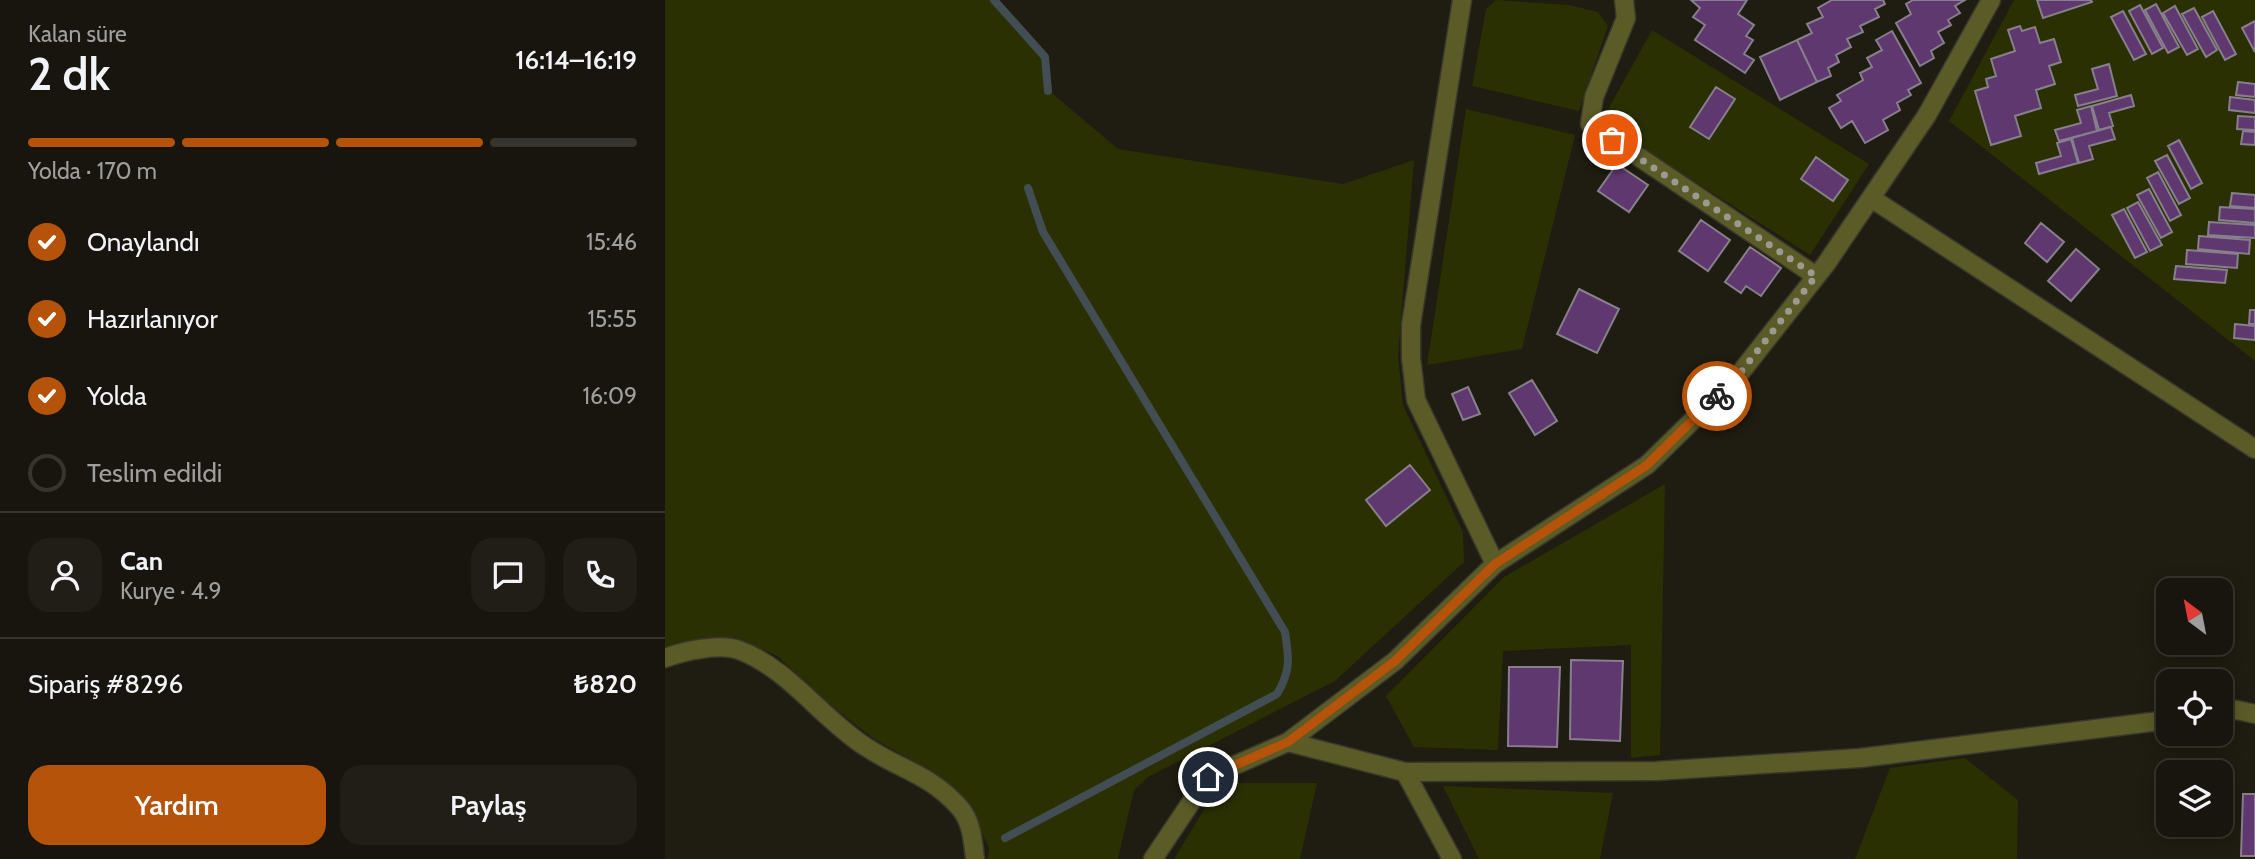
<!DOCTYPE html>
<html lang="tr">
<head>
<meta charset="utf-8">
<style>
  :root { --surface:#17150d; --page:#201e16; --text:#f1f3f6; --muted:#9e9f9d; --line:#36342e; --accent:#b45309 }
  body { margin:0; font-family:Cabin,sans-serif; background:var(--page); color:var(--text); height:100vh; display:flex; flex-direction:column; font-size:26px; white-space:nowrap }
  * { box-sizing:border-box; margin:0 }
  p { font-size:23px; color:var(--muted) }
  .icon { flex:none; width:38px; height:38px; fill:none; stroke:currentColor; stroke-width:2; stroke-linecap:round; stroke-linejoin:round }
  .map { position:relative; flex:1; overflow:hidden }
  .details { display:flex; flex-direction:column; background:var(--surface); width:665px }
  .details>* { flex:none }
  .needle { width:46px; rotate:328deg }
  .tools { position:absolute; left:1491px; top:578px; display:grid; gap:14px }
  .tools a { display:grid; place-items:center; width:77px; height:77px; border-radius:14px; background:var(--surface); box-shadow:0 4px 18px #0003,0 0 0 2px var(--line); font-size:35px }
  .pin { position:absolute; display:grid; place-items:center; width:60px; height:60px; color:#fff; margin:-30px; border:4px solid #fff; border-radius:50%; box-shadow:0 2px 7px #0007 }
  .courier { position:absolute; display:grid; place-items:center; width:70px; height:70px; margin:-35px; border:5px solid #b45309; border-radius:50%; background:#fff; color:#222; box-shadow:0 2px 9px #0007 }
  .head em { font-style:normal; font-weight:600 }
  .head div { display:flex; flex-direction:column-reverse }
  .head { display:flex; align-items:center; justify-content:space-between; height:119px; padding:0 28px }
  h1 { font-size:46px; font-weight:600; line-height:52px }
  .bar { display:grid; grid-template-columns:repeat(4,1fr); gap:10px 7px; align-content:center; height:84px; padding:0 28px }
  .bar i { height:9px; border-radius:5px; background:var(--line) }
  .bar .on { background:var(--accent) }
  .bar p { grid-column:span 4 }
  .line { display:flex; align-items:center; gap:18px; padding:0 28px; border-top:2px solid var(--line) }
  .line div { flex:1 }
  .round { display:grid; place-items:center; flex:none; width:74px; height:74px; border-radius:21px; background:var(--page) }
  ol { padding:0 28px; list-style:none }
  li { display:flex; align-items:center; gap:21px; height:77px }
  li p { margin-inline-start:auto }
  li .icon { padding:7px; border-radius:50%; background:var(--accent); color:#fff; stroke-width:4 }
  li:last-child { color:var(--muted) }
  li i { width:38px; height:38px; border:4px solid var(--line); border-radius:50% }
  .cta { display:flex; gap:14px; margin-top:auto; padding:14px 28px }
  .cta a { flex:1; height:80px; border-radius:21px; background:var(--accent); color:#fff; font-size:28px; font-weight:600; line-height:80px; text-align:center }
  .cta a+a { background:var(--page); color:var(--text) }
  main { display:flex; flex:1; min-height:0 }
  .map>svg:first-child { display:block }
  .green { fill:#2a3002 }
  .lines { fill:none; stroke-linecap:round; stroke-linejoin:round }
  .stream { stroke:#434e54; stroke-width:8 }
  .building { fill:#5f3870; stroke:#877f8b; stroke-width:2 }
  .minor-casing { stroke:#3a372c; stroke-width:21 }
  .minor { stroke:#5b5b28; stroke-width:18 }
  .done { stroke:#9c9990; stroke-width:7; stroke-dasharray:0 12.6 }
  .route { stroke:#b45309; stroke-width:9 }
</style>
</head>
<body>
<main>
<section class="details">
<div class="head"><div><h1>2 dk</h1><p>Kalan süre</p></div><em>16:14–16:19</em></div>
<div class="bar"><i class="on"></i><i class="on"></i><i class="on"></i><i></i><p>Yolda · 170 m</p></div>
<ol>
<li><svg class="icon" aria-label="check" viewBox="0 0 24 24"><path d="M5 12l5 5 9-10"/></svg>Onaylandı<p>15:46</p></li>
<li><svg class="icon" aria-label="check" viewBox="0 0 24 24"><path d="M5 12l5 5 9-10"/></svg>Hazırlanıyor<p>15:55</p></li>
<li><svg class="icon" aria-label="check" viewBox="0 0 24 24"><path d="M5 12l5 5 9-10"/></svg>Yolda<p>16:09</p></li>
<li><i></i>Teslim edildi</li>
</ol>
<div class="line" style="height:126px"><a class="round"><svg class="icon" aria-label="person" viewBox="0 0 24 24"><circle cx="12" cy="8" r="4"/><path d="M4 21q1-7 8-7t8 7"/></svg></a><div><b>Can</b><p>Kurye · 4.9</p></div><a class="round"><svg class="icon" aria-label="chat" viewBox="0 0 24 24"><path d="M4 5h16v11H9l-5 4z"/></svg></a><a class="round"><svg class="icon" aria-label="phone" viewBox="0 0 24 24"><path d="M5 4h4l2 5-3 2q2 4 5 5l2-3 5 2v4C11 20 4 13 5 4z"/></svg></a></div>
<div class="line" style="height:91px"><div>Sipariş #8296</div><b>₺820</b></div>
<div class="cta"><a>Yardım</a><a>Paylaş</a></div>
</section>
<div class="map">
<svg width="1590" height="859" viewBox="0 0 1590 859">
  <rect width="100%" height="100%" fill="#1f1c11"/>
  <!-- green -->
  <path class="green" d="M 0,0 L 330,0 L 380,56 L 382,89 L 453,149 L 678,184 L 749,160 L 733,356 L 738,405 L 798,532 L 799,562 L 670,681 L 483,777 L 469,790 L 453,859 L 322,859 L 324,848 L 304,805 L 266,771 L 209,739 L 164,704 L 112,656 L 75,639 L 24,641 L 0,650 Z
    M 831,0 L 904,5 L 933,12 L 943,26 L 914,111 L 807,86 L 821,9 Z
    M 1349,0 L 1590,0 L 1590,361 L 1284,121 Z
    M 987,30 L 1204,164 L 1145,255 L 936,122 Z
    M 801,109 L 910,135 L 857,349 L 762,365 Z
    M 1000,484 L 995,755 L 966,758 L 966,645 L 838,651 L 833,750 L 749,747 L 721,696 L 839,577 Z
    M 1300,758 L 1353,800 L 1352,859 L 1190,859 L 1225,768 Z
    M 555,783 L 652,783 L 635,859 L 509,859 Z
    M 778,786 L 948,793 L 935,859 L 814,859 Z"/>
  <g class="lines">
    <!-- stream -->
    <path class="stream" d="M 329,0 L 380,57 L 383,91
      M 340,838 L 612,694 C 626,671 624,658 620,632 L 378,232 L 363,188"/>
  </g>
  <!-- building -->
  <path class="building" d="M 1026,0 L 1082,0 L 1073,14 L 1089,25 L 1081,36 L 1088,40 L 1079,54 L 1089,60 L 1080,73 L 1030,40 L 1040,25 L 1028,17 L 1035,8 Z
    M 1167,0 L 1218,0 L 1220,4 L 1210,9 L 1214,17 L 1195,26 L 1198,32 L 1182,39 L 1186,47 L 1171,55 L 1174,62 L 1163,68 L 1166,76 L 1152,82 L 1132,40 L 1147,33 L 1142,24 L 1158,17 L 1153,8 Z
    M 1248,0 L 1300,0 L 1290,6 L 1295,13 L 1283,20 L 1286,25 L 1273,32 L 1279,43 L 1266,51 L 1269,58 L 1255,66 L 1231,23 L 1246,14 L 1241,4 Z
    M 1372,0 L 1426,0 L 1427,2 L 1378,18 Z
    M 1491,4 L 1514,47 L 1503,53 L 1480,10 Z
    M 1475,5 L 1498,48 L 1487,54 L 1464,11 Z
    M 1510,6 L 1533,49 L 1522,55 L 1498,13 Z
    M 1529,8 L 1552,50 L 1541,57 L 1517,14 Z
    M 1458,11 L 1481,54 L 1469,60 L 1446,17 Z
    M 1548,11 L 1571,54 L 1560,60 L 1537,17 Z
    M 1590,21 L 1590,52 L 1577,28 Z
    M 1355,26 L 1357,31 L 1370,27 L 1375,43 L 1389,39 L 1396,62 L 1384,66 L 1390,84 L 1371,90 L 1376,108 L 1350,116 L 1356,136 L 1326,145 L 1310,91 L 1323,87 L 1321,79 L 1331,76 L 1326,59 L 1350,51 L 1343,30 Z
    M 1227,31 L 1256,83 L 1243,90 L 1246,95 L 1232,103 L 1235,110 L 1218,120 L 1223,130 L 1200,143 L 1187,121 L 1176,128 L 1164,108 L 1176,101 L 1172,95 L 1198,80 L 1195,73 L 1207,67 L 1202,58 L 1217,50 L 1211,40 Z
    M 1132,40 L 1152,82 L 1115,100 L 1095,57 Z
    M 1444,64 L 1452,96 L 1413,106 L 1410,95 L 1433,89 L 1427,69 Z
    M 1573,82 L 1590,84 L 1590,97 L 1571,95 Z
    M 1051,87 L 1070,99 L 1044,139 L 1025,127 Z
    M 1466,95 L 1469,106 L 1444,113 L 1448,126 L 1434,130 L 1427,106 Z
    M 1565,97 L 1590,100 L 1590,113 L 1564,110 Z
    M 1426,106 L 1432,131 L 1394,141 L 1390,130 L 1416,123 L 1412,110 Z
    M 1573,116 L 1590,117 L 1590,130 L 1572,129 Z
    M 1446,127 L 1450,139 L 1424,146 L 1428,159 L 1414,163 L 1407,138 Z
    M 1578,131 L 1590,132 L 1590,145 L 1576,144 Z
    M 1406,139 L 1413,163 L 1374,174 L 1371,163 L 1396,156 L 1392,143 Z
    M 1514,140 L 1537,183 L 1526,189 L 1503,146 Z
    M 1502,155 L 1525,198 L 1514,204 L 1490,161 Z
    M 1151,157 L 1183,180 L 1168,201 L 1136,179 Z
    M 952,164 L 983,185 L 964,212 L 933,191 Z
    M 1493,172 L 1516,215 L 1505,221 L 1482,178 Z
    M 1484,189 L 1507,232 L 1496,238 L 1472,195 Z
    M 1567,193 L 1590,195 L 1590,208 L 1565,206 Z
    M 1473,202 L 1497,245 L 1485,251 L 1462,208 Z
    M 1555,207 L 1590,209 L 1590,223 L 1554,220 Z
    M 1459,209 L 1482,252 L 1470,258 L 1447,215 Z
    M 1036,220 L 1065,240 L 1043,271 L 1014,251 Z
    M 1544,222 L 1590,225 L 1590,238 L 1543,235 Z
    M 1376,223 L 1399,242 L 1382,262 L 1360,243 Z
    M 1534,236 L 1585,240 L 1584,254 L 1533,249 Z
    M 1085,247 L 1116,268 L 1096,296 L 1081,286 L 1076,293 L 1060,282 Z
    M 1411,249 L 1434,269 L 1406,301 L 1383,281 Z
    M 1522,250 L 1573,254 L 1572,268 L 1521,264 Z
    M 1511,266 L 1562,270 L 1560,283 L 1509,279 Z
    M 914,289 L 954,309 L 932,353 L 892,334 Z
    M 1585,310 L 1590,310 L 1590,324 L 1584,324 Z
    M 1570,324 L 1590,326 L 1590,340 L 1569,338 Z
    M 867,380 L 892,421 L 870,435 L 844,393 Z
    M 803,387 L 815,414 L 798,420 L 787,394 Z
    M 745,465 L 765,490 L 721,526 L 701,500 Z
    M 906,660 L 958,661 L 955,741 L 905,739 Z
    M 844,667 L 895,667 L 892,747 L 843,746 Z
    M 1578,794 L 1590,794 L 1590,856 L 1576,856 Z"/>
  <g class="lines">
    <defs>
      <path id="minor" d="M 797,0 L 746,325 L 746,358 L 751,400 L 830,564
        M 959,0 L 961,18 L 929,97 L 925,124 L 1151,276
        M 1206,198 L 1590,449
        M 0,658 C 19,651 54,643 74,650 C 123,668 157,719 201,747 C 236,770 265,774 295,808 C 307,822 308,842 310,859
        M 1556,712 L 1572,710 L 1590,714
        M 623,742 L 740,772 L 991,771 L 1195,758 L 1503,720
        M 740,772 L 787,859
        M 488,859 L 543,777 L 623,742 L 730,661 L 830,564 L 982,465 L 1072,377 L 1161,264 L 1262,115 L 1326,0"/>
    </defs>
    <!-- minor casing -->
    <use href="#minor" class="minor-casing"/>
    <!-- minor -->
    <use href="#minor" class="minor"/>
  </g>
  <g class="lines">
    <!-- done -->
    <path class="done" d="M 947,140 L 1151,276 L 1072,377 L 1052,396"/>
    <!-- route -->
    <path class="route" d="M 543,777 L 623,742 L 730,661 L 830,564 L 982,465 L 1052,396"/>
  </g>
</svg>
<div class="tools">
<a><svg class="needle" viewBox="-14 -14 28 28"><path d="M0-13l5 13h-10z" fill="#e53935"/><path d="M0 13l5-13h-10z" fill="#9e9f9d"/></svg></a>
<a><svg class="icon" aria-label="locate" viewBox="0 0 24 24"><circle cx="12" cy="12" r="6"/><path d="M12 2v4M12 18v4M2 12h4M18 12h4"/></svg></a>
<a><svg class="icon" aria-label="layers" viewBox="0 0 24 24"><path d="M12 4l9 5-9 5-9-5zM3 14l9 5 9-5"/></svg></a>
</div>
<div class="pin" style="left:947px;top:140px;background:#ea580c"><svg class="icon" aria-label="bag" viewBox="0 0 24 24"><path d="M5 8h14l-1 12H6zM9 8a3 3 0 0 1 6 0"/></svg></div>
<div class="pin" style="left:543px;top:777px;background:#1f2937"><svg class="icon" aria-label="home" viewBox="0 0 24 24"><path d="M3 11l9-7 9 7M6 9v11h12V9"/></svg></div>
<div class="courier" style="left:1052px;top:396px"><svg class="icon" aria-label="bike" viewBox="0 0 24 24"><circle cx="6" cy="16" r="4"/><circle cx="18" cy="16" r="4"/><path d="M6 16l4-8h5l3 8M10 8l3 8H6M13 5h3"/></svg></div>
</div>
</main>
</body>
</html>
